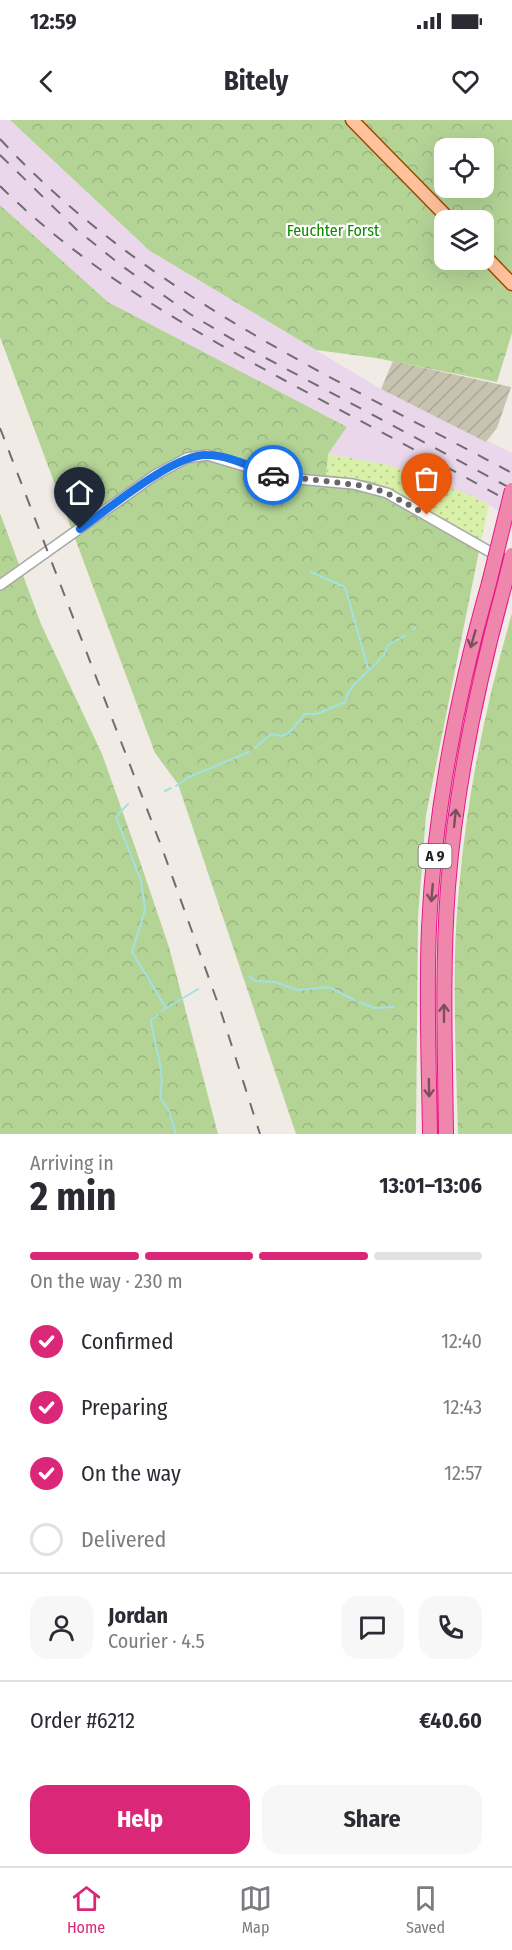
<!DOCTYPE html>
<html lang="en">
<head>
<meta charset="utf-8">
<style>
  :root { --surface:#fff; --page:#f7f7f7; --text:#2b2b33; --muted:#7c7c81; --line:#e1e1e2; --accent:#db2777 }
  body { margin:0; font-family:"Fira Sans Condensed",sans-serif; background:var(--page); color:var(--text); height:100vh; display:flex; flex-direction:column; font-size:22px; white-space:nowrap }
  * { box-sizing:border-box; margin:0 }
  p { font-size:20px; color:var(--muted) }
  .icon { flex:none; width:33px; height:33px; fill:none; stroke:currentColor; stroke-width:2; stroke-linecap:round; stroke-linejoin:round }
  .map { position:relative; height:1014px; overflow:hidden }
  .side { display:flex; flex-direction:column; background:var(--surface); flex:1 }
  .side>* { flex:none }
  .controls { position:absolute; left:434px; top:18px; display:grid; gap:12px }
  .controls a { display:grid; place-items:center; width:60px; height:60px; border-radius:12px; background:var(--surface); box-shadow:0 6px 24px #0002; font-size:30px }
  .pin { position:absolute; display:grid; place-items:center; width:51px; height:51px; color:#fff; margin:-62px -26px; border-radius:50% 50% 50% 0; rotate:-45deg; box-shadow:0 0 6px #0007 }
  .pin .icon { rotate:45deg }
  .courier { position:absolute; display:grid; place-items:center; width:60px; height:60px; margin:-30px; border:4px solid #1a73e8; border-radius:50%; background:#fff; color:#222; box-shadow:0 2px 8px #0007 }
  .overview em { font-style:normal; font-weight:700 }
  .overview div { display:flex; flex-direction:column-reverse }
  .overview { display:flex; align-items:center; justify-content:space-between; height:102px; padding:0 30px }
  h1 { font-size:39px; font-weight:700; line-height:45px }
  .bar { display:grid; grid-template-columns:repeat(4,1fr); gap:9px 6px; align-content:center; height:72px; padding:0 30px }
  .bar i { height:8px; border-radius:4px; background:var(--line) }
  .bar .current { background:var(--accent) }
  .bar p { grid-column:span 4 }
  .line { display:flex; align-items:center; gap:15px; padding:0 30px; border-top:2px solid var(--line) }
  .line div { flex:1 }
  .round { display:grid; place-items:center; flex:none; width:63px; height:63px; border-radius:18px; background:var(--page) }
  ol { padding:0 30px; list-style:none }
  li { display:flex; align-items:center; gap:18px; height:66px }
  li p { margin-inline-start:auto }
  li .icon { padding:6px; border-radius:50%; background:var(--accent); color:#fff; stroke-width:4 }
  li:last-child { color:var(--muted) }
  li i { width:33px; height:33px; border:3px solid var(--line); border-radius:50% }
  .primary-button { display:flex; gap:12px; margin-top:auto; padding:12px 30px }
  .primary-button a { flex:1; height:69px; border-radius:18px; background:var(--accent); color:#fff; font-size:24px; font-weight:700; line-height:69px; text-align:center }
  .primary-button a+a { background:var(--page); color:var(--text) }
  .status { display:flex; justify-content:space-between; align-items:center; height:42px; padding:0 30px; background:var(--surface); direction:ltr }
  .status svg { height:16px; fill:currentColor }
  header { display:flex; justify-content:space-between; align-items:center; height:78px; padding:0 30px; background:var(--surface); font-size:27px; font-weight:700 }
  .menu { display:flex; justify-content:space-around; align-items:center; height:84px; border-top:2px solid var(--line); background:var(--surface); font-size:16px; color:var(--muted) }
  .menu a { display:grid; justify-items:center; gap:3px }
  .menu .current { color:var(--accent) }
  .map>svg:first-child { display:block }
  .industrial { fill:#ebd7eb }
  .construction { fill:url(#construction-furrows) }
  .grass { fill:url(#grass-dots) }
  .forest { fill:url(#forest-crowns); fill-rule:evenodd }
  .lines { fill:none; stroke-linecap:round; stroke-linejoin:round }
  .stream { stroke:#a2e0e3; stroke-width:2 }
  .minor-casing { stroke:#a7a7a7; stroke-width:12 }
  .major-casing { stroke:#9c4b00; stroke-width:15 }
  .highway-casing { stroke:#eb1687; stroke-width:16 }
  .minor { stroke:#fff; stroke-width:9 }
  .major { stroke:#ffc29d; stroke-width:12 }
  .highway { stroke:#ef87ad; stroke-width:14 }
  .rail { stroke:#6e6e6e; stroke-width:2; stroke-dasharray:12 12; stroke-linecap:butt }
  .highway-bridge-casing { stroke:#eb1687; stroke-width:16; stroke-linecap:butt }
  .highway-bridge { stroke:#ef87ad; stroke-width:14 }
  .oneway { stroke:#7d4e5f }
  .done { stroke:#696765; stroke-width:6; stroke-dasharray:0 10.8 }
  .route { stroke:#1a73e8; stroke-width:8 }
  .labels { text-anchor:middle; stroke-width:4.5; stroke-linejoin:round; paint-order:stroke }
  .shield { fill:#fff; stroke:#636363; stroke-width:1.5 }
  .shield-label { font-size:15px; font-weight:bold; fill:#202020 }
  .park-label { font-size:16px; fill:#0f8a01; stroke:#fff }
</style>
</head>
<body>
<div class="status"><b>12:59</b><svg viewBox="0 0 49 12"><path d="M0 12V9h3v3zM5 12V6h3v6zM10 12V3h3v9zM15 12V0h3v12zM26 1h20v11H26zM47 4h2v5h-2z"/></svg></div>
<header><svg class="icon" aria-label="back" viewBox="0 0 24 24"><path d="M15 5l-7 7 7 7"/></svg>Bitely<svg class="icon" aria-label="heart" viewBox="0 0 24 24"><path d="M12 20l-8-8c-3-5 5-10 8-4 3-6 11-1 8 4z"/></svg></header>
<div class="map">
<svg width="512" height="1014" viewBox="0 0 512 1014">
  <defs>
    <pattern id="construction-furrows" width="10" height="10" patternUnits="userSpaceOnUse" patternTransform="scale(1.5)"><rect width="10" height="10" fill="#c7c3b0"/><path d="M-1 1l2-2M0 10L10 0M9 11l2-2" fill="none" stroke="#aba797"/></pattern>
    <pattern id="grass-dots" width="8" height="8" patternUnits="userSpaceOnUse" patternTransform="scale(1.5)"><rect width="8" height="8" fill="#d8f0a7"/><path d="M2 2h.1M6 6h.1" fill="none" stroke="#b9ce8f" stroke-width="1.8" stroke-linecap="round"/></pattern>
    <pattern id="forest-crowns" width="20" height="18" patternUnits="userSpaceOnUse" patternTransform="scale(1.5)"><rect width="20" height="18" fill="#b4d496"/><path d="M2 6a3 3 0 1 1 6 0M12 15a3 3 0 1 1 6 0" fill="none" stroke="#9ab681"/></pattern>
  </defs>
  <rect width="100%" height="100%" fill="#f1ebe5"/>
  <!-- industrial -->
  <path class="industrial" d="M 0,0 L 10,0 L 150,131 L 381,269 L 512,333 L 512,399 L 475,377 L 389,345 L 328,334 L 347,307 L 108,182 L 0,85 Z"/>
  <!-- construction -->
  <path class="construction" d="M 393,241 L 511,267 L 497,308 L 486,322 L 381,269 Z"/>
  <!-- grass -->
  <path class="grass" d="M 328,334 L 389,345 L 475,377 L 489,385 L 481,421 L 389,368 L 326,355 Z"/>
  <!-- forest -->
  <path class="forest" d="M 10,0 L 512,0 L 512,213 L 497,262 L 376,238 L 316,230 L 150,131 ZM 444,28 L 483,28 L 483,68 L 444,68 ZM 444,100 L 483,100 L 483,140 L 444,140 Z
    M 0,85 L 108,182 L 347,307 L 328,334 L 326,355 L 369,361 L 389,368 L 481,421 L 426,695 L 418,797 L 416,1014 L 296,1014 L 178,664 L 155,633 L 0,217 Z
    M 0,393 L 41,504 L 102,634 L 134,724 L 169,827 L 218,1014 L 0,1014 Z
    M 512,493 L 512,1014 L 458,1014 C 456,935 451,847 459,769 C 467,674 486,584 512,493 Z"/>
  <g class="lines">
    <!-- stream -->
    <path class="stream" d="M 311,452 L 345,467 L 368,548
      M 413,509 L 416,507
      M 255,628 L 271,614 L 282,616 L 289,613 L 305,594 L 317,594 L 345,582 C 350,558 385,544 387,526 L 406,515
      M 176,666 L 187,658 L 249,632
      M 165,671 L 171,668
      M 128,684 L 116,697 L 141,761 L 145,790 L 132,832 L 166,888
      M 249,856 L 255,861 L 275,862 L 297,870 L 329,867 L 354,880
      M 360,882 L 374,888 L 394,887
      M 162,891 L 198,869
      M 158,895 L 151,900 C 154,927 166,950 160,977 L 169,991 L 176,1014"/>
    <defs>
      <path id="minor" d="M 0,465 L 155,355 L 187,338 L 207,335 L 285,358 L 353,364 L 387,373 L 499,437"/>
      <path id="major" d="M 352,0 L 450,100
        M 483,134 L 512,164"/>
      <path id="highway" d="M 430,1014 C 429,946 426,877 429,808 C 434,691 457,576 489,463
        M 446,1014 C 445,932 442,849 448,767 C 456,664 477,566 504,467"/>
    </defs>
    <!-- minor casing -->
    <use href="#minor" class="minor-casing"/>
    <!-- major casing -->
    <use href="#major" class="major-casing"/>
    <!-- highway casing -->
    <use href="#highway" class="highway-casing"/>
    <!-- minor -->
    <use href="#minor" class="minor"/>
    <!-- major -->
    <use href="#major" class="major"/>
    <!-- highway -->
    <use href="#highway" class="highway"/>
    <!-- rail -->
    <path class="rail" d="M 0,19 C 141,172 331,256 512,353
      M 0,35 L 77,110 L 122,146 L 190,194 L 247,228 L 512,369
      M 0,66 C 83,148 183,205 284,260 C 360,301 437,341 512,383
      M 0,308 L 162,728 L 221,892 L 260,1014"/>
    <defs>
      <path id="highway-bridge" d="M 489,463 L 512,370
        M 504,467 L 512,435"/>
    </defs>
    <!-- highway-bridge casing -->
    <use href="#highway-bridge" class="highway-bridge-casing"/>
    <!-- highway-bridge -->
    <use href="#highway-bridge" class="highway-bridge"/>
  </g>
  <!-- one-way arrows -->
  <defs><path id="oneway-shaft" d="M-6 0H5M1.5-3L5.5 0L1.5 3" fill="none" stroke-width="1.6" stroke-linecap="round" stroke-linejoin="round" transform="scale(1.5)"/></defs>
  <g class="oneway">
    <use href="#oneway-shaft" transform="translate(473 519) rotate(106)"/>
    <use href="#oneway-shaft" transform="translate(455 698) rotate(-84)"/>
    <use href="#oneway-shaft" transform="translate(432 773) rotate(95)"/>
    <use href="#oneway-shaft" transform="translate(444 893) rotate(-90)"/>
    <use href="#oneway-shaft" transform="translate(429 968) rotate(89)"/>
  </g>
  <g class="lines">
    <!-- done -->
    <path class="done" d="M 273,355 L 366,366 L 387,373 L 427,395"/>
    <!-- route -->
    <path class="route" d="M 80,409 C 109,389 173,334 207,335 C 229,335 253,348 273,355"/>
  </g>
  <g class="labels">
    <!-- shield labels -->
    <rect class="shield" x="418.5" y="724" width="33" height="24" rx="4.5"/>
    <g class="shield-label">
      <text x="435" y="741">A 9</text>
    </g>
    <!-- park labels -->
    <g class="park-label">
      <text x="333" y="116">Feuchter Forst</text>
    </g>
  </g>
</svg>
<div class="controls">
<a><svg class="icon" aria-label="locate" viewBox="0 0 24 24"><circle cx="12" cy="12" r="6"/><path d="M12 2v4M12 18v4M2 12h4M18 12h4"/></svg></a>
<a><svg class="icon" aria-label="layers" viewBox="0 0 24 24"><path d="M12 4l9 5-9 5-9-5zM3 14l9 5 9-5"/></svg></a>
</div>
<div class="pin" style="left:427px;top:395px;background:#ea580c"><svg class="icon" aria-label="bag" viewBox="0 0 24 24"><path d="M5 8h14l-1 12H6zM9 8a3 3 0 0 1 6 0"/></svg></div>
<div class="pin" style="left:80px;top:409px;background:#1f2937"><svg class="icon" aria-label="home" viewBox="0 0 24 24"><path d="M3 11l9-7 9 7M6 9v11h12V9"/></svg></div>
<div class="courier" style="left:273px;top:355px"><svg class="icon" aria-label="car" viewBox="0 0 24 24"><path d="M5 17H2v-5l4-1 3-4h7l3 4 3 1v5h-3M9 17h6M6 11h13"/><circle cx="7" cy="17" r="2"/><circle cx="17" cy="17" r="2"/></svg></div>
</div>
<section class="side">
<div class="overview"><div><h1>2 min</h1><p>Arriving in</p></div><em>13:01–13:06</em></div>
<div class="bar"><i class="current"></i><i class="current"></i><i class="current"></i><i></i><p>On the way · 230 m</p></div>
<ol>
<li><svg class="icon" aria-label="check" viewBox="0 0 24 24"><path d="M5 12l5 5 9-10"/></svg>Confirmed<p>12:40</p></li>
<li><svg class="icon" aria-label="check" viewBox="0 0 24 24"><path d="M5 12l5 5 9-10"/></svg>Preparing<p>12:43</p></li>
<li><svg class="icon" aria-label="check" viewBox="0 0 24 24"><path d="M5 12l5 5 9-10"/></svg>On the way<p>12:57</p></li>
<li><i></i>Delivered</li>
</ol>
<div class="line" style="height:108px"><a class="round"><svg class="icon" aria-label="person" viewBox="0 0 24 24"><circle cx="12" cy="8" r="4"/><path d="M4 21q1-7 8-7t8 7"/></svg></a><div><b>Jordan</b><p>Courier · 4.5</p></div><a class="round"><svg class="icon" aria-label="chat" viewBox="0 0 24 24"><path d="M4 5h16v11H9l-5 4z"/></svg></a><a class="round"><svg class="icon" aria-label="phone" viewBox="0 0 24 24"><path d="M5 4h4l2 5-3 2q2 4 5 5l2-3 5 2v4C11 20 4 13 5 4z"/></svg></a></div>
<div class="line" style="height:78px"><div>Order #6212</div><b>€40.60</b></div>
<div class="primary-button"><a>Help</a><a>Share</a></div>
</section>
<nav class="menu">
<a class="current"><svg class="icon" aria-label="home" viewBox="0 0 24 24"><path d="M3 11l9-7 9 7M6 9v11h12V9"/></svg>Home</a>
<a><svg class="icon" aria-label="map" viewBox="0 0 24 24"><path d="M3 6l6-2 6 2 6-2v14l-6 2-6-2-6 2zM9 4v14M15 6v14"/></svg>Map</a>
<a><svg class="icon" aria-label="saved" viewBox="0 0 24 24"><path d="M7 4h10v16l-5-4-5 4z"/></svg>Saved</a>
</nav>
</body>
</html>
